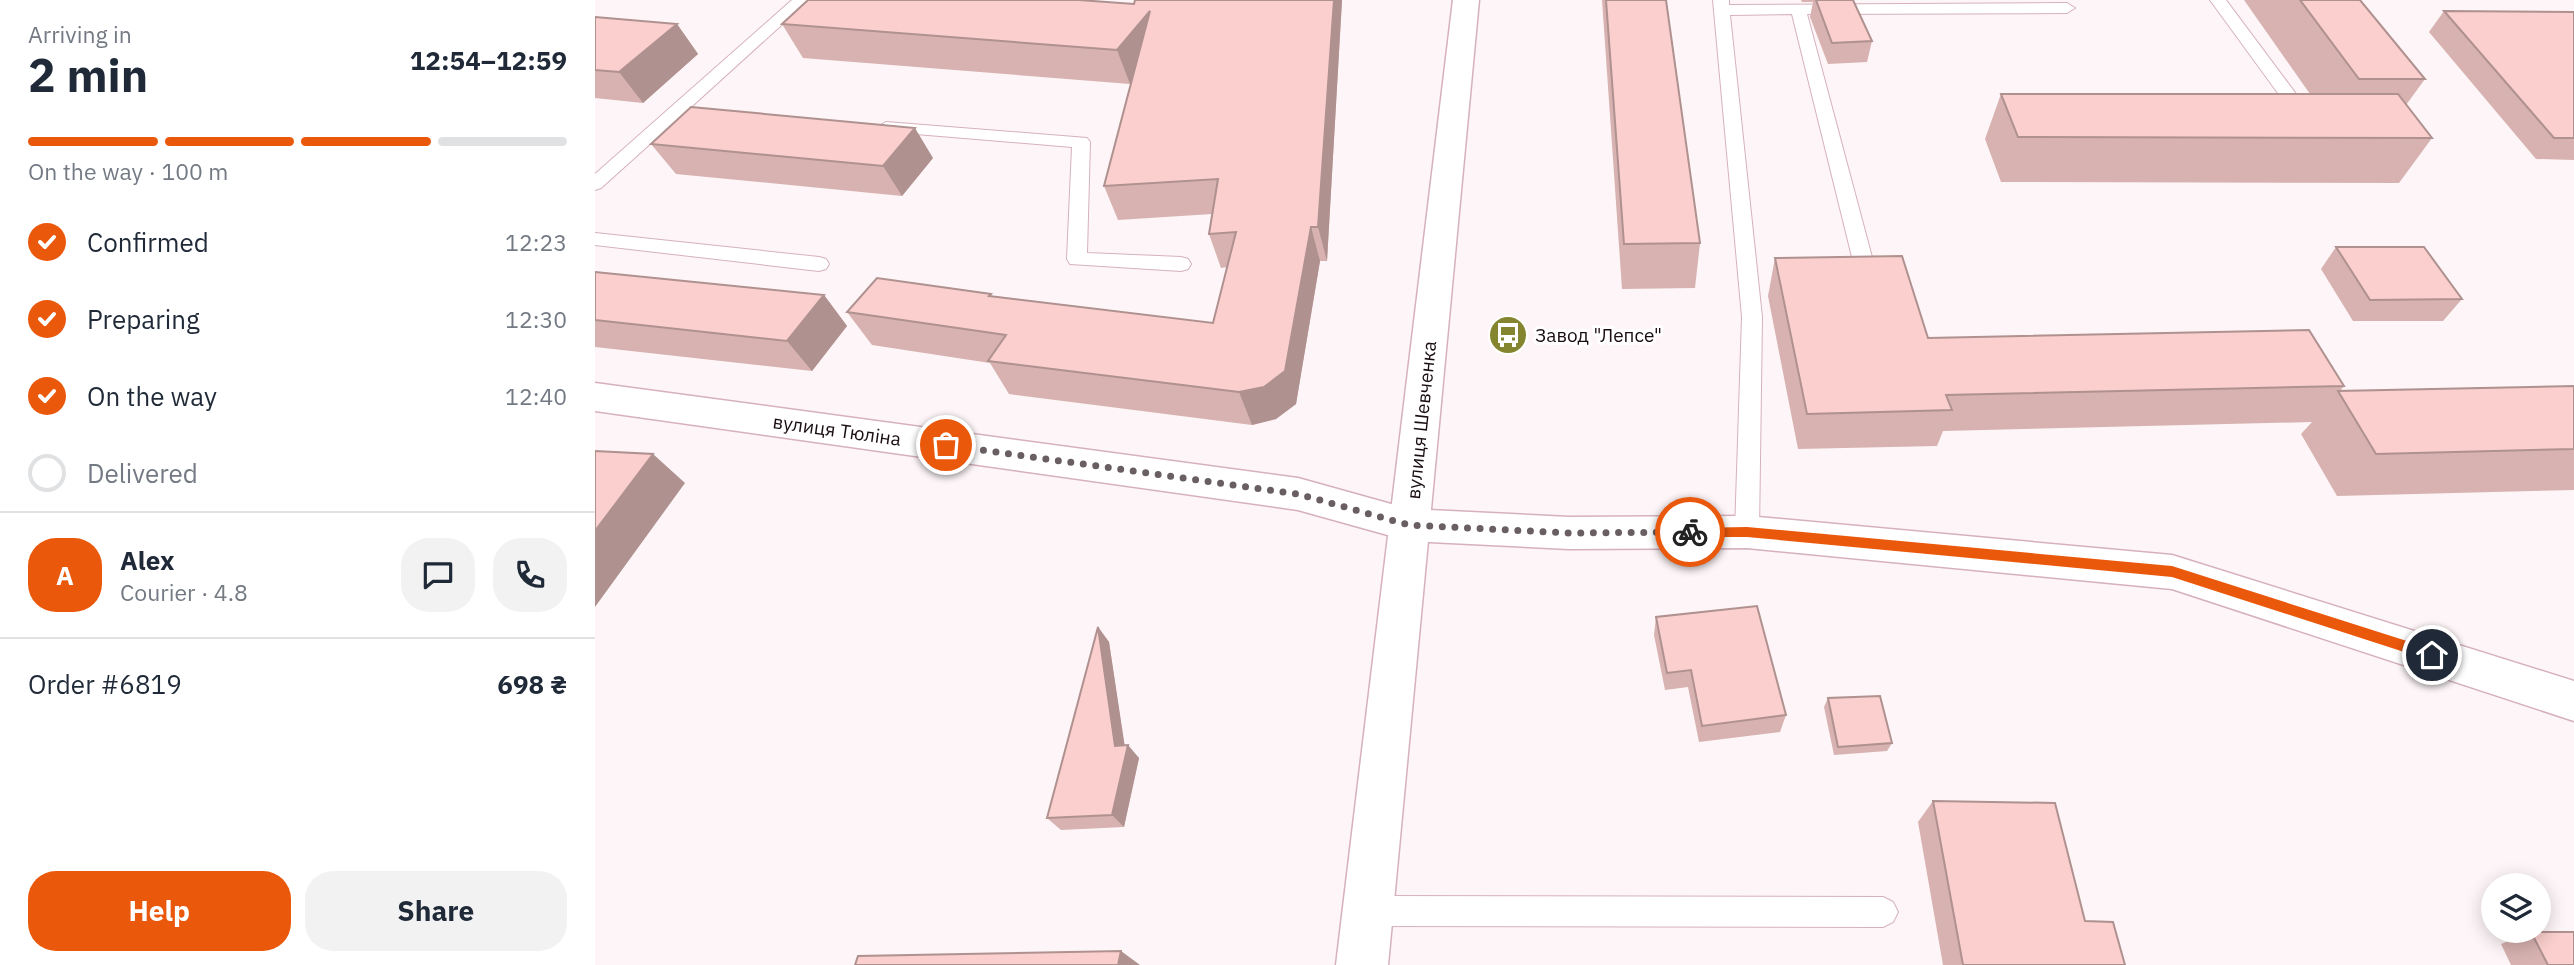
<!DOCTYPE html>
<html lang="en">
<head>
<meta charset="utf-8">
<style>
  :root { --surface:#fff; --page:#f2f2f3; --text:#1f2937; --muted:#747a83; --line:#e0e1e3; --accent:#ea580c }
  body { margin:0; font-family:"IBM Plex Sans",sans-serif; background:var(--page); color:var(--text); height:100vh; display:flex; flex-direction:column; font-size:26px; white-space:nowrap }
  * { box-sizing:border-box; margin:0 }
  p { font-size:23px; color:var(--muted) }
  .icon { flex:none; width:38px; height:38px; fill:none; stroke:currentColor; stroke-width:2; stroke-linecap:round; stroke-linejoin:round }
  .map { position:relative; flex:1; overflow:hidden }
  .drawer { display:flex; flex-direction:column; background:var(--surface); width:595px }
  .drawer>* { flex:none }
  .controls { position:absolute; left:1886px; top:873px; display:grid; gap:14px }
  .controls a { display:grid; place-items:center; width:70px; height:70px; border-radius:50%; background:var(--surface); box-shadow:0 4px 18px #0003; font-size:35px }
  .pin { position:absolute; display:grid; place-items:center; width:60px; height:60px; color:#fff; margin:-30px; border:4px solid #fff; border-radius:50%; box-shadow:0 2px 7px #0007 }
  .courier { position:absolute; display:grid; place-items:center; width:70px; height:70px; margin:-35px; border:5px solid #ea580c; border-radius:50%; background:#fff; color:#222; box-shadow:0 2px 9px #0007 }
  .summary em { font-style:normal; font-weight:800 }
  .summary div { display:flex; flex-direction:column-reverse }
  .summary { display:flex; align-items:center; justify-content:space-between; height:119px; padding:0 28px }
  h1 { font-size:46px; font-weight:800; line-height:52px }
  .bar { display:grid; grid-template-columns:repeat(4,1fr); gap:10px 7px; align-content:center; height:84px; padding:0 28px }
  .bar i { height:9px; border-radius:5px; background:var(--line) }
  .bar .selected { background:var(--accent) }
  .bar p { grid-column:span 4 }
  .line { display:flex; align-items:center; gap:18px; padding:0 28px; border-top:2px solid var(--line) }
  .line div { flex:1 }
  .round { display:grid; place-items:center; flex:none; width:74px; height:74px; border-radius:28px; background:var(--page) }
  ol { padding:0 28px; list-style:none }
  li { display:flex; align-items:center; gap:21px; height:77px }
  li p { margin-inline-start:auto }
  li .icon { padding:7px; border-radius:50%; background:var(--accent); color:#fff; stroke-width:4 }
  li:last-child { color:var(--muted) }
  li i { width:38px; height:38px; border:4px solid var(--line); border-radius:50% }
  .cta { display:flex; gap:14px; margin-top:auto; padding:14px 28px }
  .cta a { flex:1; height:80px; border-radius:28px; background:var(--accent); color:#fff; font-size:28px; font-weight:800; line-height:80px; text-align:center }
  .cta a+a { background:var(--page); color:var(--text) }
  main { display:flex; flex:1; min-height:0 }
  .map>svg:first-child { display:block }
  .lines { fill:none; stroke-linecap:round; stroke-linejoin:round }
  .lane-casing { stroke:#d6b1bb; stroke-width:2 }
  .street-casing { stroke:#d6b1bb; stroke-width:3 }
  .secondary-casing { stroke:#d6b1bb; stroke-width:3 }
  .lane { fill:#fff; fill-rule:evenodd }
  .street { fill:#fff; fill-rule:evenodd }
  .secondary { fill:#fff; fill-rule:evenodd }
  .wall { fill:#d7b2b0 }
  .shaded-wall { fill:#af9190 }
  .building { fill:#facfcd; stroke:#af9190; stroke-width:2 }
  .route { fill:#ea580c }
  .done { stroke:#695f62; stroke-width:7; stroke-dasharray:0 12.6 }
  .labels { text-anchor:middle; stroke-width:6; stroke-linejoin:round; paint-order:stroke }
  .poi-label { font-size:19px; fill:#1a0e11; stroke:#fff; text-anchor:start }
  .street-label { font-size:19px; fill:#1a0e11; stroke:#fff }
</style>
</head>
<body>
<main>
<section class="drawer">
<div class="summary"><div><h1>2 min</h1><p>Arriving in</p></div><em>12:54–12:59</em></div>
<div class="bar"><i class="selected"></i><i class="selected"></i><i class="selected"></i><i></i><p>On the way · 100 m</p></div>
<ol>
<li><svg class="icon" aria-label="check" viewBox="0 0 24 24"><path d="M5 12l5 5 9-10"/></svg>Confirmed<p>12:23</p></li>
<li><svg class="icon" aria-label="check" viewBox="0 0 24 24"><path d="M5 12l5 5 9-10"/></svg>Preparing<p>12:30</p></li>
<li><svg class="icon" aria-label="check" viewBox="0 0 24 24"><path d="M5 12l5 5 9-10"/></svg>On the way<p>12:40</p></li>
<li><i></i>Delivered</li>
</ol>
<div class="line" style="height:126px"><b class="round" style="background:var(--accent);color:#fff">A</b><div><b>Alex</b><p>Courier · 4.8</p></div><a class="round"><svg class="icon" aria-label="chat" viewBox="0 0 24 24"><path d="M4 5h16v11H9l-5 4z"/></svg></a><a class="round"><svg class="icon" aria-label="phone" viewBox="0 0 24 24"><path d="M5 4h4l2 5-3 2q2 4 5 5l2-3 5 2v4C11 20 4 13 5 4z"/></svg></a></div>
<div class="line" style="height:91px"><div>Order #6819</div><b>698 ₴</b></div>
<div class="cta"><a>Help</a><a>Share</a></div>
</section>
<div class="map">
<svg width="1979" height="965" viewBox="0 0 1979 965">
  <rect width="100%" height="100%" fill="#fdf5f7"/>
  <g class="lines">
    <defs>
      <path id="lane" d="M 197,0 L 214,0 L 95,108 L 126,111 L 128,115 L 126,119 L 85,117 L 6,188 L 0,190 L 0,174 Z
        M 1118,0 L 1134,0 L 1134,5 L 1472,3 L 1480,8 L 1472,13 L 1212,14 L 1278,261 L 1275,266 L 1261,266 L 1258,261 L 1197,14 L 1135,15 L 1167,317 L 1164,532 L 1160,539 L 1152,542 L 1144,539 L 1140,532 L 1147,317 Z
        M 1615,0 L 1631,0 L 1716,114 L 1718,118 L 1716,122 L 1704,122 Z
        M 291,122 L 492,138 L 495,142 L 492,253 L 586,257 L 593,259 L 596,264 L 593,269 L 586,271 L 475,264 L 472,259 L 477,147 L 285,131 L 282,127 Z
        M 0,233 L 224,257 L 231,259 L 234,264 L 231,269 L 224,271 L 0,245 Z
        M 773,896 L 1288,897 L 1298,902 L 1303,912 L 1298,922 L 1288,927 L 773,926 L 763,921 L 758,911 L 763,901 Z"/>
      <path id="street" d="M 0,383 L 703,478 L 814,509 L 974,517 L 1152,516 L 1577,555 L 1979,681 L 1979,721 L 1577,589 L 1152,548 L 974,549 L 814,541 L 703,510 L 0,411 Z"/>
      <path id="secondary" d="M 858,0 L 884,0 L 793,965 L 741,965 Z"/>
    </defs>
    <!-- lane casing -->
    <use href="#lane" class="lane-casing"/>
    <!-- street casing -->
    <use href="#street" class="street-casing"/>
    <!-- secondary casing -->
    <use href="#secondary" class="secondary-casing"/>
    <!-- lane -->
    <use href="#lane" class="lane"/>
    <!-- street -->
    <use href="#street" class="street"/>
    <!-- secondary -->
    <use href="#secondary" class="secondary"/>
  </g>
  <!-- wall -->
  <path class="wall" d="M 540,0 L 747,0 L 732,261 L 725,261 L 701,404 L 681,419 L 657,425 L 414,394 L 395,363 L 277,345 L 252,312 L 397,296 L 618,323 L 632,267 L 626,268 L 614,234 L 617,214 L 523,220 L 509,186 L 536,83 L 535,84 L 208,58 L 187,24 L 539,4 Z
    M 1007,0 L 1071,0 L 1105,243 L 1100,288 L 1027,289 Z
    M 1206,0 L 1258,0 L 1277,41 L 1272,62 L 1233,64 L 1215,17 L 1218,2 L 1207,2 Z
    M 1649,0 L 1765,0 L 1830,79 L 1811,105 L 1837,138 L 1804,183 L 1406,182 L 1390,139 L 1406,94 L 1715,94 Z
    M 1849,11 L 1979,12 L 1979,160 L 1941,159 L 1834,32 Z
    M 0,17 L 82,24 L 103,54 L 48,103 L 0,98 Z
    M 56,144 L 338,158 L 307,196 L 81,174 Z
    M 1741,247 L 1867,299 L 1848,321 L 1758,321 L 1726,269 Z
    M 1180,258 L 1333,338 L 1749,386 L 1745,391 L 1979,386 L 1979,490 L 1742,496 L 1706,434 L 1717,422 L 1348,431 L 1342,446 L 1203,449 L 1173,296 Z
    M 0,272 L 229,295 L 252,326 L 217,371 L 0,347 Z
    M 1061,617 L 1191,715 L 1185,732 L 1104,742 L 1093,687 L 1070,690 L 1059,635 Z
    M 503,627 L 514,642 L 529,745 L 544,758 L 529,827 L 466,830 L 452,818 Z
    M 1233,698 L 1297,743 L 1292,751 L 1239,755 L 1229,707 Z
    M 1338,801 L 1490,921 L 1530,965 L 1348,965 L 1323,822 Z
    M 1936,932 L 1979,965 L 1916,965 L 1906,944 Z"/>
  <!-- shaded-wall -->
  <path class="shaded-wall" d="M 739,0 L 747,0 L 732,261 L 723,227 Z
    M 555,11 L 566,44 L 535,84 L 522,50 Z
    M 82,24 L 103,54 L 48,103 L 24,72 Z
    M 320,128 L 338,158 L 307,196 L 288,166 Z
    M 716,227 L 725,261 L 701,404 L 681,419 L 657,425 L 644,392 Z
    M 229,295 L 252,326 L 217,371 L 192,341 Z
    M 58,454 L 90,483 L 0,607 L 0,531 Z
    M 503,627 L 514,642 L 531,754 L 533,745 L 544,758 L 529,827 L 517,815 L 520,746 Z
    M 526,951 L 545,965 L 523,965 Z"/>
  <!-- building -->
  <path class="building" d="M 213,0 L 484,0 L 539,4 L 540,0 L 739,0 L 723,227 L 716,227 L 690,371 L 669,387 L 644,392 L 393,361 L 411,335 L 252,312 L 282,278 L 396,294 L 394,296 L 618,323 L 641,232 L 614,234 L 623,179 L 509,186 L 555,11 L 522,50 L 187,24 Z
    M 1011,0 L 1071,0 L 1105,243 L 1029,244 Z
    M 1221,0 L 1258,0 L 1277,41 L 1237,43 Z
    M 1705,0 L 1765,0 L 1830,79 L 1764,79 Z
    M 1849,11 L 1979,12 L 1979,138 L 1959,138 Z
    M 0,17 L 82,24 L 24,72 L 0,70 Z
    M 1406,94 L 1803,94 L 1837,138 L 1423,137 Z
    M 96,107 L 320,128 L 288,166 L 56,144 Z
    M 1741,247 L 1829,247 L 1867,299 L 1775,300 Z
    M 1307,256 L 1333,338 L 1714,330 L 1749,386 L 1351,395 L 1357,410 L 1212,414 L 1180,258 Z
    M 0,272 L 229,295 L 192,341 L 0,320 Z
    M 1979,386 L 1979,449 L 1781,454 L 1743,391 Z
    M 0,451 L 58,454 L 0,531 Z
    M 1162,606 L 1191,715 L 1107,726 L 1096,670 L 1072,673 L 1061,617 Z
    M 503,627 L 520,746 L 533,745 L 517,815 L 452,818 Z
    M 1285,696 L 1297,743 L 1243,747 L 1233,698 Z
    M 1338,801 L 1460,803 L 1490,921 L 1518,922 L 1530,965 L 1368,965 Z
    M 1936,932 L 1979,932 L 1979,965 L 1953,965 Z
    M 526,951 L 523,965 L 260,965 L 263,956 Z"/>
  <!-- route -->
  <path class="route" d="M 1152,527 L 1577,566 L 1837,649 L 1844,655 L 1837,661 L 1577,577 L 1152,537 L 1095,537 L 1089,532 L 1095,528 Z"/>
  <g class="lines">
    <!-- done -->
    <path class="done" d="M 351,445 L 703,494 L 814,525 L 974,533 L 1095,532"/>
  </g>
  <!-- icons -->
  <defs>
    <symbol id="bus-disc" viewBox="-11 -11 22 22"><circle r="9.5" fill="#84852e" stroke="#fff"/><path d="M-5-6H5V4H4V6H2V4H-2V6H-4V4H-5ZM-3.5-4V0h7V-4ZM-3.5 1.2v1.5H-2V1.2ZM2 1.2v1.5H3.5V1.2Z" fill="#fff"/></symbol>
  </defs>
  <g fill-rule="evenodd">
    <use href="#bus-disc" x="891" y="313" width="44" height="44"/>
  </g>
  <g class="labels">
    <!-- poi labels -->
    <g class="poi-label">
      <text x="940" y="342">Завод "Лепсе"</text>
    </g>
    <!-- street labels -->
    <g class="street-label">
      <text transform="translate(826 420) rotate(-84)" y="7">вулиця Шевченка</text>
      <text transform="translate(242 430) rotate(8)" y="7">вулиця Тюліна</text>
    </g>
  </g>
</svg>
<div class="controls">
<a><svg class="icon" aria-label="layers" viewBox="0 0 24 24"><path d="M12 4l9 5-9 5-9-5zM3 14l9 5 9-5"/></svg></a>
</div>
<div class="pin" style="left:351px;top:445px;background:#ea580c"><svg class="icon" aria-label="bag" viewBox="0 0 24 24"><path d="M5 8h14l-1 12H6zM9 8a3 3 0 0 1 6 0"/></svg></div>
<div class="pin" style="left:1837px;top:655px;background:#1f2937"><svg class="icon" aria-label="home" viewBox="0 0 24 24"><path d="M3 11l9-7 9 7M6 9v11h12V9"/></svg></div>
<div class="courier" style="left:1095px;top:532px"><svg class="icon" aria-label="bike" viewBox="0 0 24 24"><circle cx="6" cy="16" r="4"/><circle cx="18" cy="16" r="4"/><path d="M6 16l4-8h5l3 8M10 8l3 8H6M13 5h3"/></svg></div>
</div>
</main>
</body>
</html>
